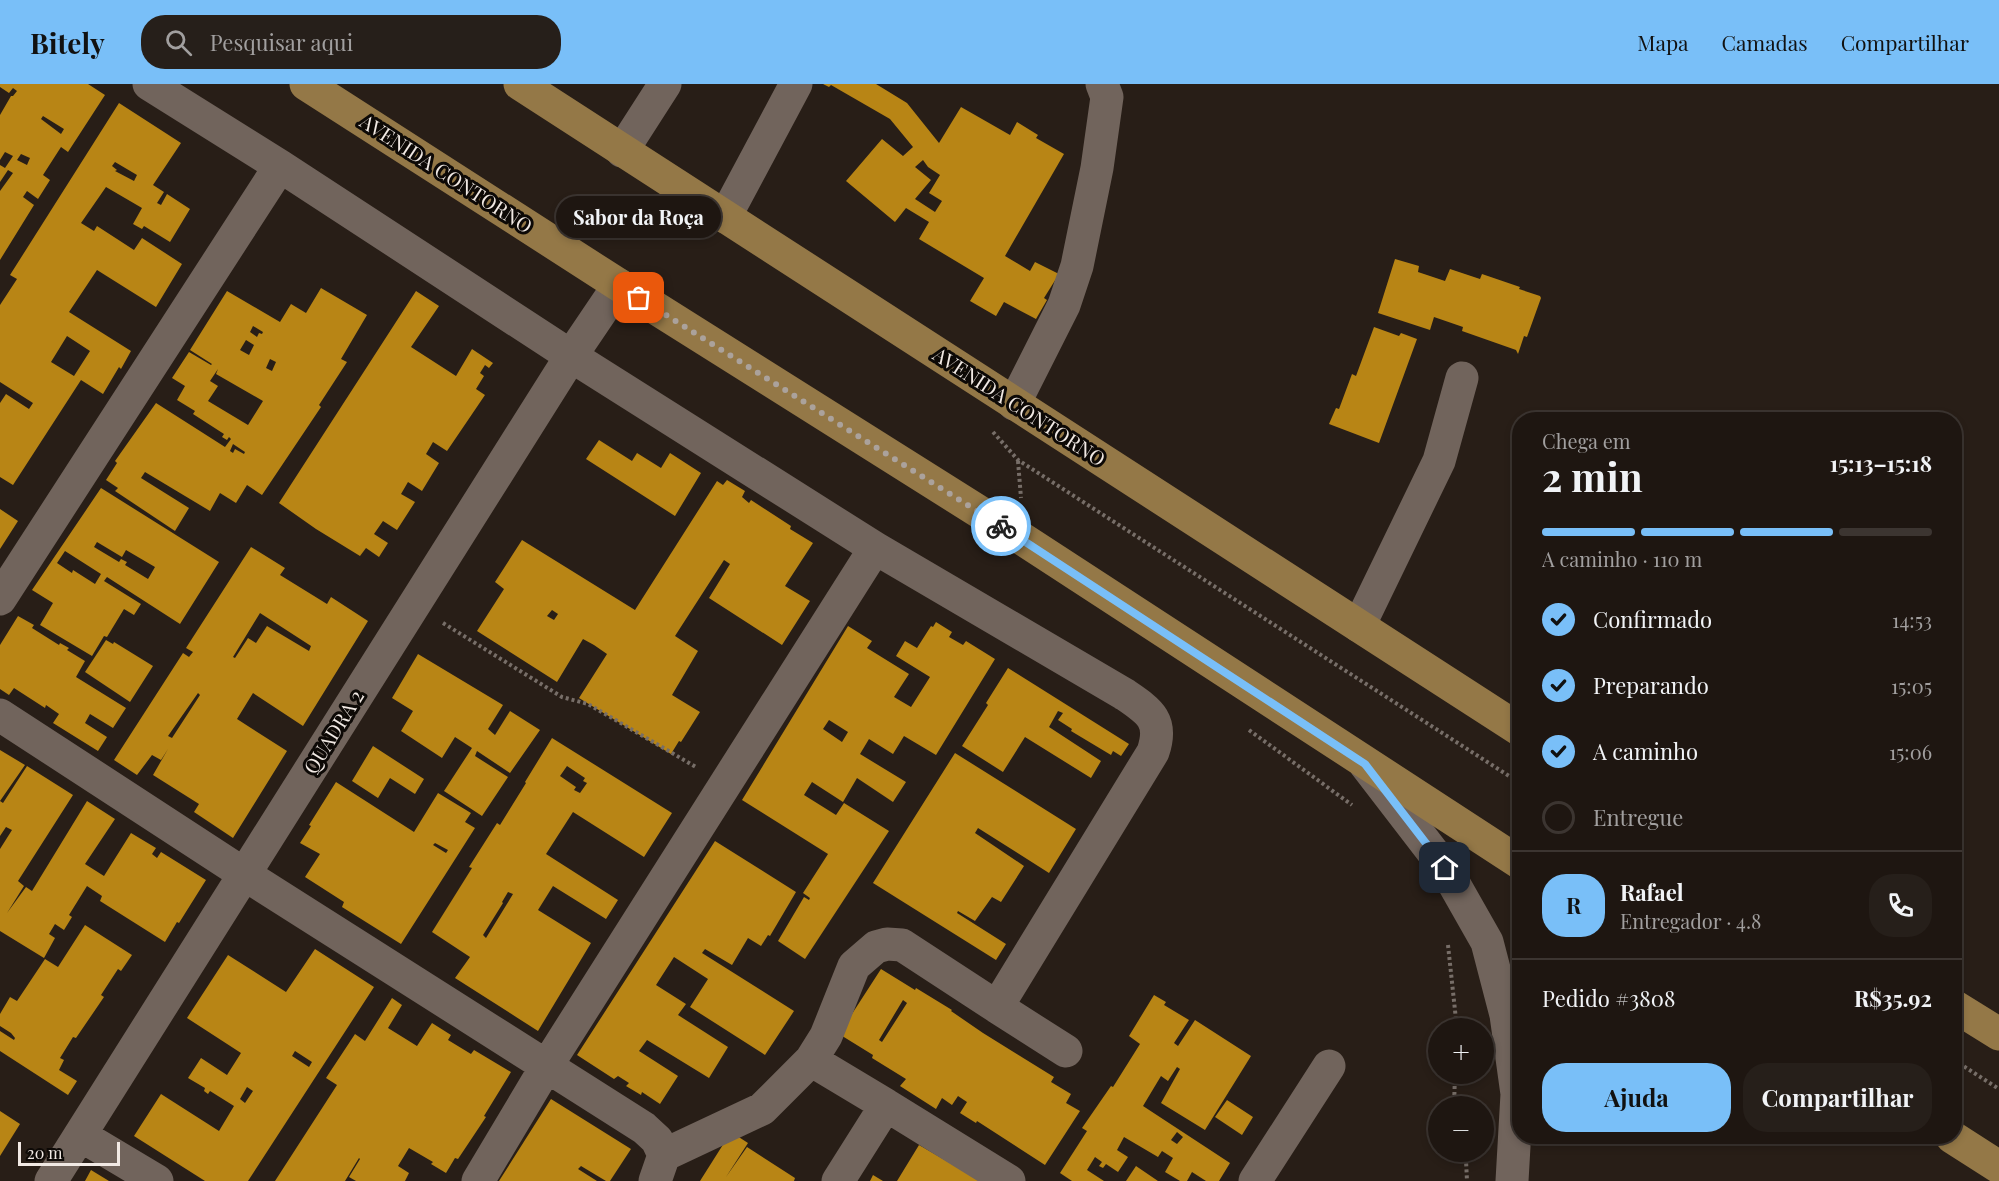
<!DOCTYPE html>
<html lang="pt">
<head>
<meta charset="utf-8">
<style>
  :root { --surface:#1e1611; --page:#261f1a; --text:#f1f3f6; --muted:#a19f9f; --line:#3c3531; --accent:#79bff8 }
  body { margin:0; font-family:"Playfair Display",serif; background:var(--page); color:var(--text); height:100vh; display:flex; flex-direction:column; font-size:22px; white-space:nowrap }
  * { box-sizing:border-box; margin:0 }
  p { font-size:20px; color:var(--muted) }
  .icon { flex:none; width:33px; height:33px; fill:none; stroke:currentColor; stroke-width:2; stroke-linecap:round; stroke-linejoin:round }
  .map { position:relative; flex:1; overflow:hidden }
  .side { position:absolute; left:1512px; top:328px; width:450px; height:732px; display:flex; flex-direction:column; background:var(--surface); border-radius:24px; box-shadow:0 3px 9px #0003,0 0 0 2px var(--line) }
  .side>* { flex:none }
  .fabs { position:absolute; left:1428px; top:934px; display:grid; gap:12px }
  .fabs a { display:grid; place-items:center; width:66px; height:66px; border-radius:50%; background:var(--surface); box-shadow:0 3px 9px #0003,0 0 0 2px var(--line); font-size:30px }
  .scale { position:absolute; left:18px; bottom:15px; width:102px; box-sizing:border-box; padding-left:6px; border:3px solid #f1e9e4; border-top:0; font-size:16px; line-height:21px; white-space:nowrap; color:#f1e9e4; -webkit-text-stroke:4px #0d0906; paint-order:stroke }
  .pin { position:absolute; display:grid; place-items:center; width:51px; height:51px; color:#fff; margin:-26px; border-radius:12px; box-shadow:0 3px 9px #0006 }
  .courier { position:absolute; display:grid; place-items:center; width:60px; height:60px; margin:-30px; border:4px solid #79bff8; border-radius:50%; background:#fff; color:#222; box-shadow:0 2px 8px #0007 }
  .bubble { position:absolute; height:42px; border-radius:21px; background:var(--surface); box-shadow:0 3px 9px #0003,0 0 0 2px var(--line); font-size:20px; font-weight:700; line-height:42px; text-align:center }
  .headline em { font-style:normal; font-weight:700 }
  .headline div { display:flex; flex-direction:column-reverse }
  .headline { display:flex; align-items:center; justify-content:space-between; height:102px; padding:0 30px }
  h1 { font-size:39px; font-weight:700; line-height:45px }
  .bar { display:grid; grid-template-columns:repeat(4,1fr); gap:9px 6px; align-content:center; height:72px; padding:0 30px }
  .bar i { height:8px; border-radius:4px; background:var(--line) }
  .bar .on { background:var(--accent) }
  .bar p { grid-column:span 4 }
  .line { display:flex; align-items:center; gap:15px; padding:0 30px; border-top:2px solid var(--line) }
  .line div { flex:1 }
  .round { display:grid; place-items:center; flex:none; width:63px; height:63px; border-radius:24px; background:var(--page) }
  ol { padding:0 30px; list-style:none }
  li { display:flex; align-items:center; gap:18px; height:66px }
  li p { margin-inline-start:auto }
  li .icon { padding:6px; border-radius:50%; background:var(--accent); color:#111; stroke-width:4 }
  li:last-child { color:var(--muted) }
  li i { width:33px; height:33px; border:3px solid var(--line); border-radius:50% }
  .primary-button { display:flex; gap:12px; margin-top:auto; padding:12px 30px }
  .primary-button a { flex:1; height:69px; border-radius:24px; background:var(--accent); color:#111; font-size:24px; font-weight:700; line-height:69px; text-align:center }
  .primary-button a+a { background:var(--page); color:var(--text) }
  header { display:flex; align-items:center; gap:36px; box-sizing:border-box; height:84px; padding:0 30px; background:var(--accent); color:#111 }
  header strong { font-size:28px }
  nav { display:flex; gap:33px; margin-inline-start:auto; font-size:21px }
  .search { width:420px; height:54px; background:var(--page); display:flex; align-items:center; gap:15px; box-sizing:border-box; padding:0 21px; border-radius:24px; color:var(--muted); font-size:22px }
  .map>svg:first-child { display:block }
  .building { fill:#b88515; fill-rule:evenodd }
  .lines { fill:none; stroke-linecap:round; stroke-linejoin:round }
  .path { stroke:#776e68; stroke-width:4; stroke-dasharray:3 3; stroke-linecap:butt }
  .minor { stroke:#71645c; stroke-width:33 }
  .major { stroke:#947847; stroke-width:33 }
  .done { stroke:#aba29c; stroke-width:6; stroke-dasharray:0 10.8 }
  .route { stroke:#79bff8; stroke-width:8 }
  .labels { text-anchor:middle; stroke-width:6; stroke-linejoin:round; paint-order:stroke }
  .street-label { font-size:20px; fill:#f1e9e4; stroke:#0d0906 }
</style>
</head>
<body>
<header>
<strong>Bitely</strong>
<div class="search"><svg class="icon" aria-label="search" viewBox="0 0 24 24"><circle cx="10" cy="10" r="6"/><path d="M15 15l6 6"/></svg>Pesquisar aqui</div>
<nav><a>Mapa</a><a>Camadas</a><a>Compartilhar</a></nav>
</header>
<div class="map">
<svg width="1999" height="1097" viewBox="0 0 1999 1097">
  <rect width="100%" height="100%" fill="#281e17"/>
  <!-- building -->
  <path class="building" d="M 0,0 L 88,0 L 105,11 L 68,68 L 61,63 L 43,91 L 50,96 L 38,115 L 27,107 L 23,113 L 34,121 L 0,176 L 0,107 L 13,89 L 8,86 L 0,98 L 0,81 L 5,84 L 13,72 L 5,68 L 0,76 L 0,31 L 11,12 L 13,12 L 17,7 L 13,4 L 9,9 L 0,3 ZM 43,32 L 64,45 L 61,50 L 41,35 ZM 21,70 L 30,74 L 27,81 L 17,76 Z
    M 823,0 L 876,0 L 907,19 L 939,59 L 961,23 L 1010,51 L 1017,38 L 1038,51 L 1036,54 L 1064,70 L 1005,172 L 1030,187 L 1035,178 L 1059,190 L 1044,214 L 1047,216 L 1036,235 L 1004,218 L 996,232 L 970,217 L 984,194 L 919,155 L 929,138 L 906,124 L 895,138 L 846,97 L 882,55 L 903,72 L 913,63 L 890,35 L 831,1 L 829,3 ZM 923,76 L 928,83 L 940,91 L 929,109 L 942,117 L 935,128 L 915,115 L 931,96 L 915,83 Z
    M 119,19 L 181,59 L 153,101 L 164,108 L 157,119 L 161,121 L 167,110 L 190,125 L 170,158 L 144,142 L 142,145 L 133,140 L 142,124 L 106,103 L 81,139 L 94,147 L 97,142 L 134,166 L 142,154 L 182,180 L 156,223 L 97,186 L 69,228 L 131,267 L 121,285 L 119,283 L 103,310 L 81,296 L 13,401 L 0,393 L 0,319 L 6,310 L 29,325 L 33,319 L 0,298 L 0,221 L 17,195 L 10,191 ZM 115,78 L 137,91 L 134,97 L 115,87 L 117,86 L 112,82 ZM 67,252 L 90,267 L 74,292 L 51,278 Z
    M 1395,175 L 1419,182 L 1418,188 L 1445,197 L 1450,185 L 1480,195 L 1482,190 L 1520,203 L 1519,205 L 1540,212 L 1541,214 L 1527,253 L 1524,252 L 1518,270 L 1516,266 L 1462,247 L 1463,243 L 1434,233 L 1430,246 L 1378,229 Z
    M 321,204 L 367,231 L 341,275 L 347,278 L 319,321 L 321,323 L 262,411 L 247,401 L 236,419 L 220,409 L 210,427 L 145,388 L 141,394 L 189,424 L 175,447 L 115,407 L 118,404 L 106,396 L 117,379 L 115,377 L 156,319 L 225,363 L 231,355 L 229,353 L 227,356 L 222,353 L 224,350 L 193,330 L 195,327 L 177,316 L 185,302 L 172,294 L 189,268 L 211,281 L 212,280 L 190,266 L 227,207 L 280,238 L 291,220 L 306,229 ZM 253,242 L 263,248 L 262,250 L 259,249 L 257,253 L 250,248 ZM 246,256 L 254,261 L 249,271 L 240,266 ZM 270,275 L 276,278 L 272,287 L 266,284 ZM 218,285 L 216,290 L 263,317 L 248,341 L 208,317 L 218,302 L 210,297 ZM 233,360 L 245,368 L 244,370 L 235,365 L 233,369 L 230,367 Z
    M 416,207 L 439,222 L 411,263 L 456,292 L 472,265 L 493,279 L 489,284 L 485,281 L 480,289 L 484,292 L 476,305 L 485,311 L 447,367 L 433,358 L 426,370 L 439,379 L 422,407 L 408,398 L 401,410 L 415,418 L 397,446 L 383,437 L 374,450 L 388,459 L 379,473 L 366,464 L 360,472 L 316,445 L 279,419 Z
    M 1374,243 L 1399,252 L 1401,249 L 1417,255 L 1379,359 L 1329,340 L 1336,324 L 1339,325 L 1352,290 L 1356,292 Z
    M 599,356 L 632,377 L 637,369 L 661,384 L 670,369 L 701,389 L 675,432 L 586,375 Z
    M 727,396 L 745,407 L 742,413 L 749,419 L 751,416 L 791,442 L 790,445 L 813,459 L 785,502 L 810,517 L 782,561 L 709,514 L 730,480 L 724,476 L 675,552 L 698,567 L 672,611 L 700,628 L 681,658 L 679,657 L 671,670 L 579,614 L 607,570 L 594,561 L 583,555 L 557,598 L 477,547 L 504,505 L 495,498 L 522,456 L 635,526 L 717,397 L 723,401 ZM 552,526 L 558,530 L 554,536 L 547,532 Z
    M 101,404 L 219,478 L 180,540 L 107,493 L 104,497 L 141,520 L 134,531 L 124,525 L 107,553 L 104,552 L 92,572 L 40,541 L 53,519 L 32,506 ZM 97,458 L 122,473 L 126,466 L 155,483 L 148,495 L 125,481 L 127,478 L 121,475 L 119,478 L 94,463 ZM 65,467 L 101,490 L 95,500 L 73,486 L 72,489 L 57,479 Z
    M 0,425 L 18,437 L 0,465 Z
    M 251,463 L 285,484 L 280,491 L 327,520 L 331,513 L 368,537 L 303,642 L 253,609 L 237,635 L 287,667 L 233,754 L 194,728 L 199,720 L 153,691 L 168,665 L 161,676 L 152,671 L 137,691 L 114,676 L 183,569 L 189,573 L 193,568 L 186,564 ZM 260,529 L 311,562 L 309,567 L 267,542 L 256,559 L 248,554 L 235,574 L 233,573 ZM 198,609 L 200,611 L 172,654 L 168,652 Z
    M 18,532 L 34,541 L 32,544 L 59,561 L 60,559 L 69,564 L 67,566 L 85,577 L 76,593 L 126,624 L 113,644 L 90,630 L 85,639 L 107,653 L 98,667 L 53,639 L 59,630 L 46,621 L 45,624 L 14,604 L 9,611 L 0,605 L 0,561 Z
    M 936,538 L 952,548 L 949,553 L 963,561 L 966,557 L 995,575 L 936,671 L 904,652 L 893,670 L 869,655 L 860,670 L 906,698 L 893,718 L 857,694 L 843,718 L 812,698 L 804,711 L 836,731 L 844,719 L 889,747 L 805,875 L 778,857 L 804,813 L 809,816 L 810,814 L 803,809 L 828,770 L 742,716 L 848,542 L 872,557 L 867,564 L 909,590 L 894,613 L 911,623 L 930,593 L 896,572 L 905,557 L 917,564 L 931,542 L 933,543 ZM 829,636 L 848,648 L 842,658 L 823,645 Z
    M 106,556 L 113,560 L 114,558 L 153,582 L 130,618 L 85,588 Z
    M 418,570 L 503,621 L 488,645 L 495,651 L 510,627 L 540,646 L 510,689 L 477,667 L 475,672 L 508,693 L 482,732 L 444,707 L 472,664 L 455,653 L 442,674 L 401,647 L 413,627 L 392,614 Z
    M 1008,584 L 1129,660 L 1121,672 L 1113,667 L 1111,671 L 1071,647 L 1072,645 L 1058,636 L 1063,629 L 1058,627 L 1049,643 L 1101,677 L 1091,694 L 1025,653 L 1003,688 L 962,662 L 988,621 L 986,619 Z
    M 552,654 L 672,729 L 644,773 L 573,728 L 546,770 L 618,816 L 606,835 L 553,802 L 538,826 L 591,859 L 538,947 L 455,894 L 470,873 L 432,848 L 472,784 L 469,783 L 497,739 L 500,741 L 526,699 L 525,698 ZM 567,682 L 585,694 L 583,697 L 587,699 L 580,709 L 574,706 L 576,703 L 560,692 ZM 508,808 L 513,810 L 486,854 L 483,851 L 503,819 L 502,818 Z
    M 373,662 L 424,695 L 415,710 L 390,694 L 378,714 L 352,697 Z
    M 0,666 L 25,681 L 0,717 Z
    M 955,669 L 1076,745 L 1049,789 L 978,744 L 975,749 L 1024,782 L 1001,818 L 992,813 L 975,837 L 958,827 L 957,829 L 1006,860 L 996,876 L 873,799 Z
    M 27,682 L 73,711 L 18,797 L 24,802 L 7,829 L 26,803 L 32,807 L 87,717 L 115,735 L 85,780 L 104,792 L 131,749 L 156,764 L 152,770 L 157,774 L 161,768 L 206,796 L 179,839 L 177,838 L 165,858 L 100,817 L 102,812 L 87,802 L 69,831 L 72,833 L 64,846 L 55,840 L 49,850 L 55,854 L 44,874 L 0,847 L 0,765 L 12,746 L 6,743 L 0,752 L 0,717 L 3,719 Z
    M 336,698 L 414,748 L 438,709 L 471,729 L 465,738 L 475,744 L 401,860 L 342,823 L 344,818 L 305,793 L 320,770 L 300,759 L 311,742 L 309,741 ZM 435,759 L 448,766 L 446,769 L 433,761 Z
    M 715,757 L 796,808 L 770,852 L 768,851 L 761,862 L 748,854 L 732,881 L 705,865 L 702,869 L 794,927 L 765,971 L 690,923 L 708,895 L 674,873 L 656,901 L 686,920 L 678,931 L 728,963 L 709,994 L 647,956 L 639,967 L 678,992 L 660,1020 L 642,1008 L 641,1011 L 626,1002 L 629,999 L 618,992 L 614,995 L 577,971 Z
    M 85,841 L 132,871 L 121,887 L 118,885 L 101,911 L 104,913 L 76,954 L 73,953 L 60,974 L 64,976 L 59,986 L 77,997 L 68,1011 L 0,967 L 0,947 L 14,956 L 15,954 L 11,949 L 0,942 L 0,930 L 10,913 L 17,917 L 45,875 L 58,883 Z
    M 315,865 L 374,903 L 248,1097 L 205,1097 L 134,1052 L 161,1010 L 219,1047 L 234,1022 L 210,1007 L 208,1010 L 204,1007 L 205,1004 L 188,994 L 201,974 L 227,991 L 241,969 L 187,934 L 228,871 L 286,908 ZM 295,967 L 312,978 L 309,983 L 292,972 ZM 247,1003 L 253,1007 L 245,1019 L 240,1015 Z
    M 881,885 L 915,906 L 916,904 L 952,926 L 951,927 L 983,949 L 1054,993 L 1051,998 L 1071,1010 L 1066,1019 L 1080,1027 L 1045,1081 L 977,1037 L 976,1039 L 960,1029 L 967,1018 L 958,1012 L 952,1021 L 942,1014 L 936,1025 L 900,1002 L 906,995 L 872,974 L 873,971 L 839,950 ZM 903,916 L 907,919 L 882,958 L 879,956 Z
    M 1154,911 L 1166,918 L 1164,921 L 1189,936 L 1174,959 L 1178,962 L 1195,936 L 1251,972 L 1205,1046 L 1161,1019 L 1180,985 L 1177,983 L 1168,997 L 1161,992 L 1143,1022 L 1230,1079 L 1219,1097 L 1206,1097 L 1192,1088 L 1187,1097 L 1180,1097 L 1165,1088 L 1173,1074 L 1162,1067 L 1158,1073 L 1124,1053 L 1117,1066 L 1128,1073 L 1118,1088 L 1106,1080 L 1103,1084 L 1099,1082 L 1102,1078 L 1095,1073 L 1087,1086 L 1104,1097 L 1072,1097 L 1060,1089 L 1087,1047 L 1082,1044 L 1111,1002 L 1113,1003 L 1140,960 L 1129,952 ZM 1177,1048 L 1183,1053 L 1177,1060 L 1171,1056 Z
    M 392,914 L 402,921 L 388,944 L 417,962 L 432,939 L 451,951 L 448,956 L 471,970 L 474,966 L 511,988 L 484,1032 L 486,1033 L 458,1075 L 455,1074 L 446,1089 L 431,1080 L 433,1078 L 409,1064 L 398,1082 L 409,1089 L 405,1097 L 356,1097 L 349,1093 L 360,1075 L 359,1074 L 345,1097 L 275,1097 L 337,1001 L 326,994 L 355,950 L 365,957 Z
    M 551,1015 L 631,1065 L 610,1097 L 606,1097 L 581,1082 L 578,1085 L 597,1097 L 499,1097 Z
    M 1227,1016 L 1253,1033 L 1242,1051 L 1215,1033 Z
    M 0,1027 L 20,1040 L 0,1072 Z
    M 731,1048 L 748,1059 L 726,1093 L 747,1063 L 795,1094 L 794,1097 L 700,1097 Z
    M 919,1061 L 981,1097 L 897,1097 Z
    M 1136,1082 L 1158,1097 L 1126,1097 Z
    M 91,1086 L 109,1097 L 85,1097 Z
    M 873,1091 L 883,1097 L 870,1097 Z"/>
  <g class="lines">
    <!-- path -->
    <path class="path" d="M 993,348 L 1018,376 L 1520,699
      M 1018,377 L 1021,414
      M 443,539 L 562,613 L 588,620 L 696,683
      M 1249,646 L 1352,721
      M 1448,861 L 1457,945
      M 1954,976 L 1999,1005
      M 1454,1023 L 1455,990
      M 1463,1068 L 1466,1076 L 1467,1097"/>
    <!-- minor -->
    <path class="minor" d="M 149,0 L 280,82 L 571,272 L 875,464 L 1124,610 C 1149,627 1164,636 1153,668 L 997,923 L 1066,967
      M 622,67 L 665,0
      M 725,133 L 796,0
      M 1014,320 L 1064,221 L 1077,182 L 1097,84 L 1107,13 L 1102,0
      M 0,515 L 280,82
      M 1359,542 L 1439,377 L 1462,294
      M 0,631 L 244,790 L 644,1044 L 657,1056 L 664,1071 L 655,1097
      M 1365,680 L 1445,784 L 1487,858 L 1506,931 L 1517,1010 L 1512,1097
      M 811,976 L 886,1021 L 838,1097
      M 886,1021 L 1009,1097
      M 80,1051 L 157,1097
      M 664,1071 L 762,1025 L 811,976 L 826,952 L 854,882 L 876,863 L 887,860 L 902,861 L 997,923
      M 51,1097 L 571,272 L 619,201
      M 478,1097 L 546,983 L 875,464
      M 1255,1097 L 1329,982"/>
    <!-- major -->
    <path class="major" d="M 306,0 L 619,201 L 1024,456 L 1520,779
      M 520,0 L 1520,646
      M 1954,922 L 1999,950
      M 1952,1053 L 1999,1083"/>
  </g>
  <g class="lines">
    <!-- done -->
    <path class="done" d="M 639,214 L 1001,442"/>
    <!-- route -->
    <path class="route" d="M 1001,442 L 1365,680 L 1445,784"/>
  </g>
  <g class="labels">
    <!-- street labels -->
    <g class="street-label">
      <text transform="translate(446 90) rotate(33)" y="7">AVENIDA CONTORNO</text>
      <text transform="translate(1019 323) rotate(33)" y="7">AVENIDA CONTORNO</text>
      <text transform="translate(334 648) rotate(-58)" y="7">QUADRA 2</text>
    </g>
  </g>
</svg>
<div class="fabs">
<a>+</a>
<a>−</a>
</div>
<div class="scale">20 m</div>
<div class="pin" style="left:639px;top:214px;background:#ea580c"><svg class="icon" aria-label="bag" viewBox="0 0 24 24"><path d="M5 8h14l-1 12H6zM9 8a3 3 0 0 1 6 0"/></svg></div>
<div class="pin" style="left:1445px;top:784px;background:#1f2937"><svg class="icon" aria-label="home" viewBox="0 0 24 24"><path d="M3 11l9-7 9 7M6 9v11h12V9"/></svg></div>
<div class="courier" style="left:1001px;top:442px"><svg class="icon" aria-label="bike" viewBox="0 0 24 24"><circle cx="6" cy="16" r="4"/><circle cx="18" cy="16" r="4"/><path d="M6 16l4-8h5l3 8M10 8l3 8H6M13 5h3"/></svg></div>
<div class="bubble" style="left:556px;top:112px;width:165px">Sabor da Roça</div>
<section class="side">
<div class="headline"><div><h1>2 min</h1><p>Chega em</p></div><em>15:13–15:18</em></div>
<div class="bar"><i class="on"></i><i class="on"></i><i class="on"></i><i></i><p>A caminho · 110 m</p></div>
<ol>
<li><svg class="icon" aria-label="check" viewBox="0 0 24 24"><path d="M5 12l5 5 9-10"/></svg>Confirmado<p>14:53</p></li>
<li><svg class="icon" aria-label="check" viewBox="0 0 24 24"><path d="M5 12l5 5 9-10"/></svg>Preparando<p>15:05</p></li>
<li><svg class="icon" aria-label="check" viewBox="0 0 24 24"><path d="M5 12l5 5 9-10"/></svg>A caminho<p>15:06</p></li>
<li><i></i>Entregue</li>
</ol>
<div class="line" style="height:108px"><b class="round" style="background:var(--accent);color:#111">R</b><div><b>Rafael</b><p>Entregador · 4.8</p></div><a class="round"><svg class="icon" aria-label="phone" viewBox="0 0 24 24"><path d="M5 4h4l2 5-3 2q2 4 5 5l2-3 5 2v4C11 20 4 13 5 4z"/></svg></a></div>
<div class="line" style="height:78px"><div>Pedido #3808</div><b>R$35.92</b></div>
<div class="primary-button"><a>Ajuda</a><a>Compartilhar</a></div>
</section>
</div>
</body>
</html>
